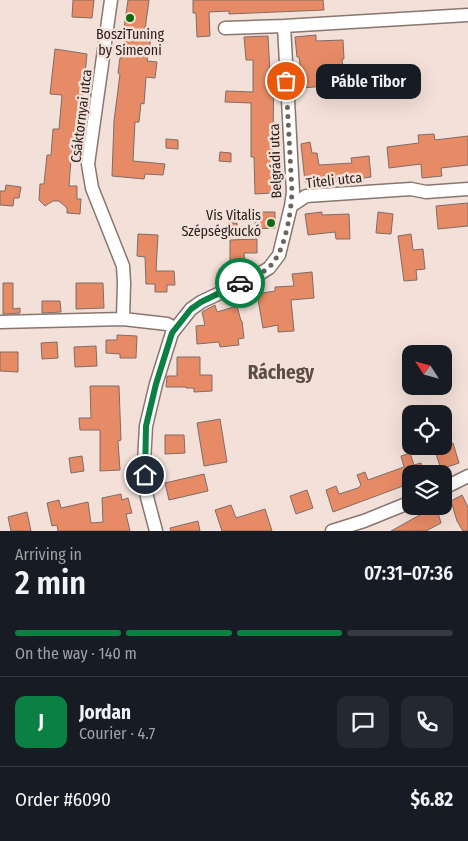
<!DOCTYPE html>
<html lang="en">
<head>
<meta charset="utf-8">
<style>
  :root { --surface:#171b24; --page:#242831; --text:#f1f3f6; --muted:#9ea1a6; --line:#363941; --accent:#0b8043 }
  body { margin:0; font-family:"Fira Sans Condensed",sans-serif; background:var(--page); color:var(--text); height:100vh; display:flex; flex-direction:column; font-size:19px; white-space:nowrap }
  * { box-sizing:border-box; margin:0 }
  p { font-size:16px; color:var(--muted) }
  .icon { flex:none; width:28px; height:28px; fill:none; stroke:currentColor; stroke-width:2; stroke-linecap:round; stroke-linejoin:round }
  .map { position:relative; height:531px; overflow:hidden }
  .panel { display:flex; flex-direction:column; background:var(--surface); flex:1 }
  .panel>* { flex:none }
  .needle { width:32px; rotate:306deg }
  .controls { position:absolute; left:402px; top:345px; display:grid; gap:10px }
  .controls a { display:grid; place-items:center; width:50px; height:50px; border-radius:10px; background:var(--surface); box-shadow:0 5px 20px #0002; font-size:25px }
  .pin { position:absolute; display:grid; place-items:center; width:42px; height:42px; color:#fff; margin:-21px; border:2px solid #fff; border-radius:50%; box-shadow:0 1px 5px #0007 }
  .courier { position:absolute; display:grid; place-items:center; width:50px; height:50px; margin:-25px; border:4px solid #0b8043; border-radius:50%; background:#fff; color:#222; box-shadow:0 1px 6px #0007 }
  .bubble { position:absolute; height:35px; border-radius:10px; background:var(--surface); box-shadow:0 5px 20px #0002; font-size:16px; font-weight:600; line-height:35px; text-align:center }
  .head em { font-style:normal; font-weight:600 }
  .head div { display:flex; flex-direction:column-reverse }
  .head { display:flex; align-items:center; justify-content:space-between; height:85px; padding:0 15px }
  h1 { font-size:32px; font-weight:600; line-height:38px }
  .bar { display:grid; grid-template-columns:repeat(4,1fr); gap:8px 5px; align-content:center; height:60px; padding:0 15px }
  .bar i { height:6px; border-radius:4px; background:var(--line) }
  .bar .active { background:var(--accent) }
  .bar p { grid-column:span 4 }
  .line { display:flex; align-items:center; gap:12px; padding:0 15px; border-top:1px solid var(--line) }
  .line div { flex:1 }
  .round { display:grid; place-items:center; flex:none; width:52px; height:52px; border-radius:10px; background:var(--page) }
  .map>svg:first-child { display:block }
  .building { fill:#e78b66; stroke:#7e6d66 }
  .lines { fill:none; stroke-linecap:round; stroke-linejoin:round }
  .minor-casing { stroke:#887670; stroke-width:15 }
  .minor { stroke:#fff; stroke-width:12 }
  .done { stroke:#6e635e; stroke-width:5; stroke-dasharray:0 9 }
  .route { stroke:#0b8043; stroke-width:6 }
  .poi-dot { fill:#12680c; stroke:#f3e0d8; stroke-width:2 }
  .labels { text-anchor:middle; stroke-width:5; stroke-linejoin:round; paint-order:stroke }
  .poi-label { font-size:14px; fill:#27201d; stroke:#f3e0d8 }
  .street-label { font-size:14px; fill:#27201d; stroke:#f3e0d8 }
  .district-label { font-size:19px; font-weight:bold; fill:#5b4c45; stroke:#f3e0d8 }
</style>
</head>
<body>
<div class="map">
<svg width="468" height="531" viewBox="0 0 468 531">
  <rect width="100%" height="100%" fill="#f3e0d8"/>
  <!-- building -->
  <path class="building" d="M 73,0 L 94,0 L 92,18 L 72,17 Z
    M 128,0 L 149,0 L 144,37 L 151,38 L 147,61 L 157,62 L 155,78 L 146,77 L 144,104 L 141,103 L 139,122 L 135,122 L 133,161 L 165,164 L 163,175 L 145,174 L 144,179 L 112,176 L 114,121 L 120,74 L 118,73 L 120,58 L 122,58 L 127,29 L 124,29 Z
    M 193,0 L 323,0 L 324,10 L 229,14 L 229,11 L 209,12 L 210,36 L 197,37 L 196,13 L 193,13 Z
    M 316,35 L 316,41 L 343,40 L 344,59 L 342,59 L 344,79 L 336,80 L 336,85 L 303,88 L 299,57 L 297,57 L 295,37 Z
    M 268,36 L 270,72 L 274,72 L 272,193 L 255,194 L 254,157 L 251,157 L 251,103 L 225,102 L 226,91 L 253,92 L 253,60 L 246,60 L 244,37 Z
    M 55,49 L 87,54 L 80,122 L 78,122 L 76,146 L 72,146 L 69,186 L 77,186 L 77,199 L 81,199 L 80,214 L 67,213 L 67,208 L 59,201 L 53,201 L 45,206 L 39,200 L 40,184 L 44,184 L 47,155 L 51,155 L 53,129 L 59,129 L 62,95 L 50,94 Z
    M 434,134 L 435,140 L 468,136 L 468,165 L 441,168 L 442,176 L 422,178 L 421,164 L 389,168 L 387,147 L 419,143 L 418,135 Z
    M 166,139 L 178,140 L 178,149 L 166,148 Z
    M 310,142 L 312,153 L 317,153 L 319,165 L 352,163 L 351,158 L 369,156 L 371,177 L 343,181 L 326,182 L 326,180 L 305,182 L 301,144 Z
    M 220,152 L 231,153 L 231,162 L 219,161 Z
    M 6,185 L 21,187 L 19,198 L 14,198 L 13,206 L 0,205 L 0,191 L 5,191 Z
    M 468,203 L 468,226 L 438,229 L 436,206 Z
    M 255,212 L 275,212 L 275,228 L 255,229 Z
    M 322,212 L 322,215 L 349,214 L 350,239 L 336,239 L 335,232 L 308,235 L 305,214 Z
    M 378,212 L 393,214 L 391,234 L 376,233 Z
    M 228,223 L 237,223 L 237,234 L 228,234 Z
    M 138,234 L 158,235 L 156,271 L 174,271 L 175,285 L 167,285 L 167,292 L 155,292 L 155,284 L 146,284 L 145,257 L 137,256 Z
    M 411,234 L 413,250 L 423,249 L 425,269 L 416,270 L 417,280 L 404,281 L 398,236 Z
    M 257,239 L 257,253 L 244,253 L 245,265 L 230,265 L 230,240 Z
    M 312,272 L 314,298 L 291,300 L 294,331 L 278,332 L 278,325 L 263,328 L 257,294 L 275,291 L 275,287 L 294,286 L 292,274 Z
    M 3,283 L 13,283 L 13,309 L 20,308 L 20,313 L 3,314 Z
    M 76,283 L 103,283 L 104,308 L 76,309 Z
    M 42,301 L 60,301 L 61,312 L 42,313 Z
    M 215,305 L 217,312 L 237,306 L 241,321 L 242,321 L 244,338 L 238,339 L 239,345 L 220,347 L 219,342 L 197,344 L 196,326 L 205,325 L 202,312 Z
    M 117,335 L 137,336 L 136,358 L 120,358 L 120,354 L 106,353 L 106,340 L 117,340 Z
    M 57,342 L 58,358 L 42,359 L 41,343 Z
    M 96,346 L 97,366 L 75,367 L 74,347 Z
    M 0,352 L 18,352 L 18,372 L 0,371 Z
    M 177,357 L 200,357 L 200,375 L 212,375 L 212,391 L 194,392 L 194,388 L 186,388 L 186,387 L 166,387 L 167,376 L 177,376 Z
    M 90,386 L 119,386 L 121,440 L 118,441 L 120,470 L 100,471 L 100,430 L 80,430 L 79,418 L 91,418 Z
    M 220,419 L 227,462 L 204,466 L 197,423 Z
    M 165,435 L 184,435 L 185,453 L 165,454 Z
    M 453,443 L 459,463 L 441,469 L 434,448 Z
    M 410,453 L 414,465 L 421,463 L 424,474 L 411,474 L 411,483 L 333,512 L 326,490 L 336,486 L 339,494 L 358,488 L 361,485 L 357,475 L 365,472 L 368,480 L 404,467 L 401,456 Z
    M 82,456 L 84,471 L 71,473 L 69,458 Z
    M 204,474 L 208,491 L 169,500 L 165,483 Z
    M 307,490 L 313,508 L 296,514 L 290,496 Z
    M 121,494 L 122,500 L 128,498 L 132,513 L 126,514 L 130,531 L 58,531 L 57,525 L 52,526 L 47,503 L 59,500 L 61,508 L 88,502 L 91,523 L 103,522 L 102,498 Z
    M 462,495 L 468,507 L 468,531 L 463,531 L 457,521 L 451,501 Z
    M 231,505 L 236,518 L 265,509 L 272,531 L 222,531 L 215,510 Z
    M 436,506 L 441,523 L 426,531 L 391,531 Z
    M 27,512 L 31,531 L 11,531 L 8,517 Z
    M 198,521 L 200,531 L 171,531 L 170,528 Z"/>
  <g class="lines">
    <defs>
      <path id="minor" d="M 111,0 L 88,164 L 92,188 L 123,266 L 124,283 L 123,319
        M 284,26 L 468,15
        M 291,206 L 306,196 L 411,189 L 426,192 L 468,189
        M 0,322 L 123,319 L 167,324 L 175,328
        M 444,488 L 468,476
        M 156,531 L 147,497 L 146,487 L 144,462 L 146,426 L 156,384 L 172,333 L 191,309 L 201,302 L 256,276 L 269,268 L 279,255 L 291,206 L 293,192 L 284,26 L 225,28
        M 332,531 L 364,521 L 411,502"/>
    </defs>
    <!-- minor casing -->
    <use href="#minor" class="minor-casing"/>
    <!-- minor -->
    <use href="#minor" class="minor"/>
  </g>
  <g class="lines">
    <!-- done -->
    <path class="done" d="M 240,283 C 250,279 260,275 268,268 C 285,254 291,213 292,192 L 286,81"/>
    <!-- route -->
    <path class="route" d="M 145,475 L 146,426 L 156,384 L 172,333 L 191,309 L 201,302 L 240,283"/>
  </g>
  <!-- markers -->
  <g class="poi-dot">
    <circle cx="130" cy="18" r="5"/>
    <circle cx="271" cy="223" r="5"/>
  </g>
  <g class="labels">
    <!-- poi labels -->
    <g class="poi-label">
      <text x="130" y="39">BosziTuning<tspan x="130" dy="16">by Simeoni</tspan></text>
      <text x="261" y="220" text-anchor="end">Vis Vitalis<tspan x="261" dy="16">Szépségkuckó</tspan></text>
    </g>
    <!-- street labels -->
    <g class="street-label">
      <text transform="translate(81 116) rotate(-83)" y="5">Csáktornyai utca</text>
      <text transform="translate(275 161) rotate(-92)" y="5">Belgrádi utca</text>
      <text transform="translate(334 180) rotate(-6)" y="5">Titeli utca</text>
    </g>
    <!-- district labels -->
    <g class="district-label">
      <text x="281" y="379">Ráchegy</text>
    </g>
  </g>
</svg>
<div class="controls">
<a><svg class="needle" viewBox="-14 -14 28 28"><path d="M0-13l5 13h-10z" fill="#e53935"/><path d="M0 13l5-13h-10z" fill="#9ea1a6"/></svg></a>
<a><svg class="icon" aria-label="locate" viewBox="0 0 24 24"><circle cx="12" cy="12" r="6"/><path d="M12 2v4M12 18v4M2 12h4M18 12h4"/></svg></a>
<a><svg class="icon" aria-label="layers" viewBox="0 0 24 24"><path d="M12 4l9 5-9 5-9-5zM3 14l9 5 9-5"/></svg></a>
</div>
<div class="pin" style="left:286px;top:81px;background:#ea580c"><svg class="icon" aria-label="bag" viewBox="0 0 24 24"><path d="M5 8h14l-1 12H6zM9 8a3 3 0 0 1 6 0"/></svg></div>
<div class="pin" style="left:145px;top:475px;background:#1f2937"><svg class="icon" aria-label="home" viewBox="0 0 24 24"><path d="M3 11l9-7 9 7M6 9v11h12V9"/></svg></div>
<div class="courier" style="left:240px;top:283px"><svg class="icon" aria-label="car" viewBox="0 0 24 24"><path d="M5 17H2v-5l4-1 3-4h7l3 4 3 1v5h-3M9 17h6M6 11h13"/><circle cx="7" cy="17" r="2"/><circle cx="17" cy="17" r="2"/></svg></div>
<div class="bubble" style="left:316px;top:64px;width:105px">Páble Tibor</div>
</div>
<section class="panel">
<div class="head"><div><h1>2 min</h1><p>Arriving in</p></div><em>07:31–07:36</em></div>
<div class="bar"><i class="active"></i><i class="active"></i><i class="active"></i><i></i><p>On the way · 140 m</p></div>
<div class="line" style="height:90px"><b class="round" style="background:var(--accent);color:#fff">J</b><div><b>Jordan</b><p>Courier · 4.7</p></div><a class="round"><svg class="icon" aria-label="chat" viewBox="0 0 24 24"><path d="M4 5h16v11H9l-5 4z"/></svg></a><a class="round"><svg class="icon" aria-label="phone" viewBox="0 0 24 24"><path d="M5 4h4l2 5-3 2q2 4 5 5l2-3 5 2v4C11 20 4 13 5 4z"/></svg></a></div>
<div class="line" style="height:65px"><div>Order #6090</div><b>$6.82</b></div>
</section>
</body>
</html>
